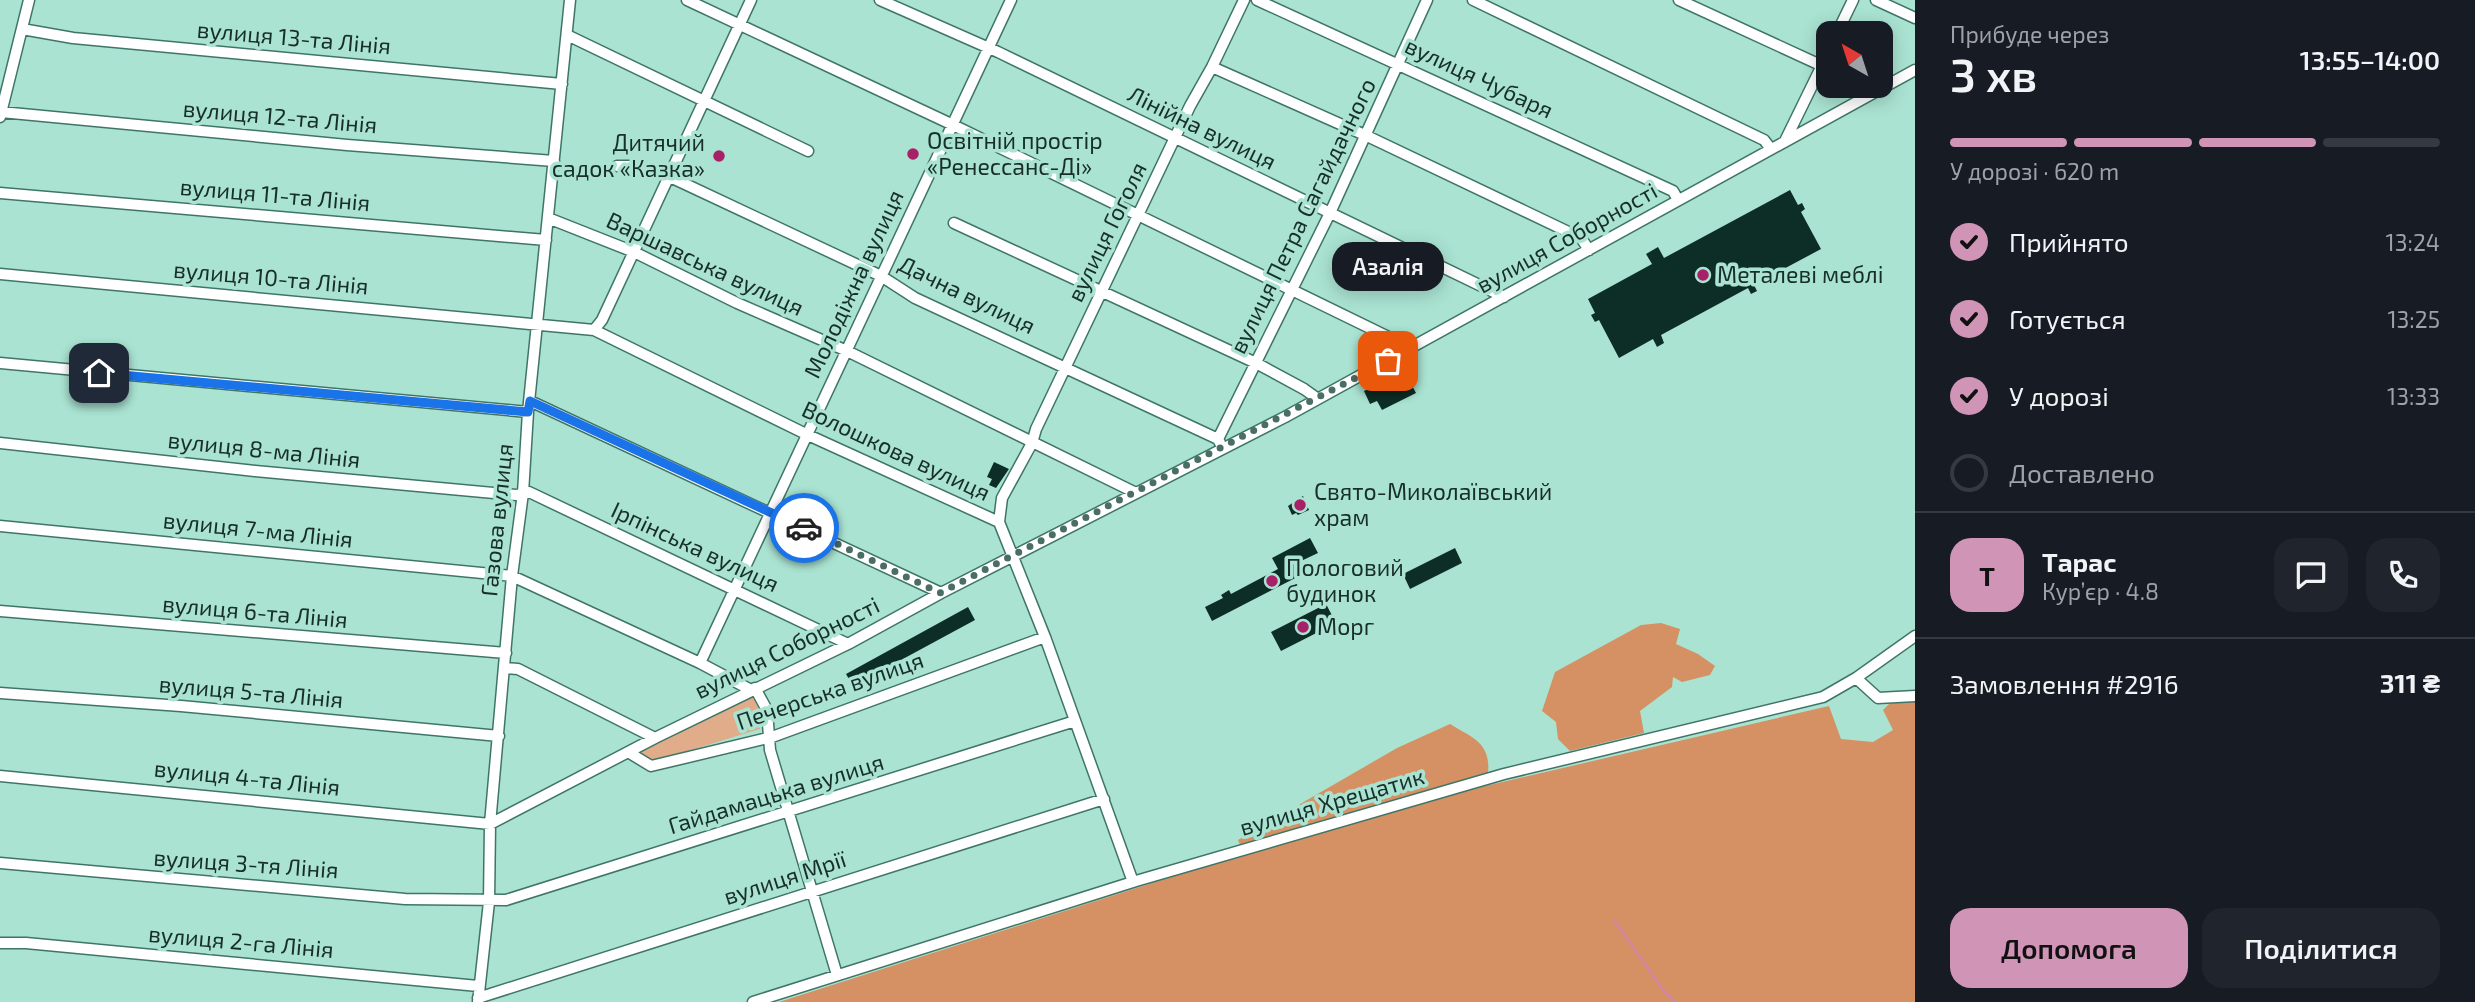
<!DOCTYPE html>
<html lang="uk">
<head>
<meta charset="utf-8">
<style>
  :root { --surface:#171b24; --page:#20242c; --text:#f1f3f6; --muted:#9ea1a6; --line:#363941; --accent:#d094b6 }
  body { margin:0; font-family:"Exo 2",sans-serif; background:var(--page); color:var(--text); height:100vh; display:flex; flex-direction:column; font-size:26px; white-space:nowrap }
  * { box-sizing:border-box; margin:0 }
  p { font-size:23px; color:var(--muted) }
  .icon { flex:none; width:38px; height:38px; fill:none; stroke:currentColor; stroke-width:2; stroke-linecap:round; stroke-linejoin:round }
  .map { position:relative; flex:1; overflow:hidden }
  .side { display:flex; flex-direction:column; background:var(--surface); width:560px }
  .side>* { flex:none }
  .needle { width:46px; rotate:321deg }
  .tools { position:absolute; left:1816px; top:21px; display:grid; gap:14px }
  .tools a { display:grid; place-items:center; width:77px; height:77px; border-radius:14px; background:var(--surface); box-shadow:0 4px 18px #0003; font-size:35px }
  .pin { position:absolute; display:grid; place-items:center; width:60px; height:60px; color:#fff; margin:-30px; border-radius:14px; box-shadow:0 4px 10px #0006 }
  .courier { position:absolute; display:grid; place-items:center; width:70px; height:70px; margin:-35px; border:5px solid #1a73e8; border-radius:50%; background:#fff; color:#222; box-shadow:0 2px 9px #0007 }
  .bubble { position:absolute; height:49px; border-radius:21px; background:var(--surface); box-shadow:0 4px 18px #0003; font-size:23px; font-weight:600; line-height:49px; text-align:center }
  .head em { font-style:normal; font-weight:600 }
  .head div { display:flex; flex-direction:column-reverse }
  .head { display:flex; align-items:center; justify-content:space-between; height:119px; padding:0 35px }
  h1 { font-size:46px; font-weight:600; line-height:52px }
  .bar { display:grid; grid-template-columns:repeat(4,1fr); gap:10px 7px; align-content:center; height:84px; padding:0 35px }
  .bar i { height:9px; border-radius:5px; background:var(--line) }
  .bar .selected { background:var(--accent) }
  .bar p { grid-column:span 4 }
  .line { display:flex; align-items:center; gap:18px; padding:0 35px; border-top:2px solid var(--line) }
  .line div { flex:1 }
  .round { display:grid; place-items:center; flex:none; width:74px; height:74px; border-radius:21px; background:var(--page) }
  ol { padding:0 35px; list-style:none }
  li { display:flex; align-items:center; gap:21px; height:77px }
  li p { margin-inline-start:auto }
  li .icon { padding:7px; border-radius:50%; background:var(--accent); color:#111; stroke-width:4 }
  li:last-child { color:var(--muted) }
  li i { width:38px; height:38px; border:4px solid var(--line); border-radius:50% }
  .action { display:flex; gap:14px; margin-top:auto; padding:14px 35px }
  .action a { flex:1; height:80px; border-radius:21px; background:var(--accent); color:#111; font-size:28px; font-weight:600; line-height:80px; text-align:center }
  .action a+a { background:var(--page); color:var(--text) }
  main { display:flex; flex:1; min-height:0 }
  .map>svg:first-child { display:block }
  .green { fill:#e0ac8a }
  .forest { fill:#d59163 }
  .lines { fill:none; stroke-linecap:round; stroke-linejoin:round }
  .stream { stroke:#d385a4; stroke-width:2.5 }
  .building { fill:#0d2e26 }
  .minor-casing { stroke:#3f7567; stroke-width:13 }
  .minor { stroke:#fff; stroke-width:10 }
  .done { stroke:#4b6e64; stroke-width:7; stroke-dasharray:0 12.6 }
  .route { stroke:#1a73e8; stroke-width:9 }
  .poi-dot { fill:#a82067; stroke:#aae3d2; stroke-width:2.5 }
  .labels { text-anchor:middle; stroke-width:7; stroke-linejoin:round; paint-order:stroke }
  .street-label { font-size:23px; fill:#182f29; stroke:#aae3d2 }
  .poi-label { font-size:23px; fill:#182f29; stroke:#aae3d2; text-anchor:start }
</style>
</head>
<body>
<main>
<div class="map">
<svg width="1915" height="1002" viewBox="0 0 1915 1002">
  <rect width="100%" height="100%" fill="#aae3d2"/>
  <!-- green -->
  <path class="green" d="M 753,696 L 761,714 L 760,729 L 652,762 L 638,753 Z"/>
  <!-- forest -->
  <path class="forest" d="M 1661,623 L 1680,629 L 1676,644 L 1698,654 L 1715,666 L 1710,675 L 1682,682 L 1673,677 L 1672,687 L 1640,711 L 1644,733 L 1570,751 L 1558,739 L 1556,722 L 1542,711 L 1555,672 L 1641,625 Z
    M 1915,694 L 1915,1002 L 779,1002 L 1378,811 L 1829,706 L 1841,739 L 1873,742 L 1893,730 L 1883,710 L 1897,696 Z
    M 1450,724 C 1473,738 1491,743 1488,773 L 1240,845 L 1238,840 L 1397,748 Z"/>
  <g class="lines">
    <!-- stream -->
    <path class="stream" d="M 1614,920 L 1664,991 L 1675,1002"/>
  </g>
  <!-- building -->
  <path class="building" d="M 1790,190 L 1798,205 L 1802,203 L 1805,209 L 1801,212 L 1821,249 L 1754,285 L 1757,291 L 1751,294 L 1748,288 L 1661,335 L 1664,343 L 1657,347 L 1653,339 L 1619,358 L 1599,320 L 1595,322 L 1591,315 L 1595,313 L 1588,299 L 1652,264 L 1646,254 L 1658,247 L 1664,258 Z
    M 1398,370 L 1404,382 L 1409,380 L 1416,393 L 1382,410 L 1377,401 L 1370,404 L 1364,391 L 1370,388 L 1369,385 Z
    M 994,462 L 1009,469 L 996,488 L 989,485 L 992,479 L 987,477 Z
    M 1303,496 L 1309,510 L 1298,515 L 1296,513 L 1292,515 L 1288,506 Z
    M 1310,538 L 1318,553 L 1301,561 L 1307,572 L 1212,621 L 1205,607 L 1223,598 L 1221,595 L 1229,590 L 1231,594 L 1278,569 L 1272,558 Z
    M 1455,548 L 1462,563 L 1410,589 L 1403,574 Z
    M 1326,604 L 1336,623 L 1281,651 L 1271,632 Z
    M 968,607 L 975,620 L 853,686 L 846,674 Z"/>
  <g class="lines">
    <defs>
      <path id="minor" d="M 687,0 L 951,124 L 1411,348
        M 880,0 L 998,52 L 1504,297
        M 1257,0 L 1673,191 L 1678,200
        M 1473,0 L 1764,140 L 1771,149
        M 1679,0 L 1829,69
        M 1876,0 L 1915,18
        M 22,29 L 73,38 L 562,84
        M 1837,33 L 1853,0
        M 567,35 L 808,151
        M 1212,67 L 1367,136 L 1581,238 L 1589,250
        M 1,112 L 347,145 L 554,161
        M 0,117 L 29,0
        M 1785,141 L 1829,51
        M 617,166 L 640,166 L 668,176 L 881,276 L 915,298 L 1218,439
        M 0,193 L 546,240
        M 548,218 L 634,252 L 737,303 L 847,351 L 1136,493
        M 954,223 L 1256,363 L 1304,389 L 1318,399
        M 0,274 L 594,330 L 808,435 L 999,522 L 1045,637 L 1133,882
        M 594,330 L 602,320 L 751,0
        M 0,363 L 528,412
        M 530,401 L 941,593
        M 0,443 L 255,471 L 516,495 L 529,492 L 848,644
        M 1220,443 L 1218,439 L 1330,213 L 1427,0
        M 999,522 L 1002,498 L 1032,443 L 1036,429 L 1190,106 L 1212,67 L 1244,0
        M 0,526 L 512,576 L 700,663 L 751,690
        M 0,611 L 506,653
        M 700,663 L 1011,0
        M 505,668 L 518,669 L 655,738
        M 1856,678 L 1878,698 L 1915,696
        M 755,688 L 767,710 L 770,750 L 837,975
        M 0,693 L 181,706 L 499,736
        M 628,752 L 651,766 L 772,737 L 1045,637
        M 0,776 L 490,824 L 655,738 L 848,644 L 941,593 L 1285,417 L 1915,70
        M 0,863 L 405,899 L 506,900 L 1075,721
        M 0,943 L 26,943 L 478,986
        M 478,998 L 1104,799
        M 478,1002 L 489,902 L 490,824 L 512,576 L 523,493 L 528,412 L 570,0
        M 753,1002 L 1136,881 L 1504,774 L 1823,697 L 1856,678 L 1915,636"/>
    </defs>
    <!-- minor casing -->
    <use href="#minor" class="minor-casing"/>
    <!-- minor -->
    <use href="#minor" class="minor"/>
  </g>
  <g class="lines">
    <!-- done -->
    <path class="done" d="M 804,528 L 940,593 L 1388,361"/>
    <!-- route -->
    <path class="route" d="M 99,373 L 528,412 L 530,401 L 804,528"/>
  </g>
  <!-- markers -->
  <g class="poi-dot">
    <circle cx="913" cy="154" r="7"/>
    <circle cx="719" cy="156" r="7"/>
    <circle cx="1703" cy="275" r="7"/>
    <circle cx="1300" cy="505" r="7"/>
    <circle cx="1272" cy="581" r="7"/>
    <circle cx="1303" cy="627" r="7"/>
  </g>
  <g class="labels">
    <!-- street labels -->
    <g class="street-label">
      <text transform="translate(294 38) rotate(5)" y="8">вулиця 13-та Лінія</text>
      <text transform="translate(1479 78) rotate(25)" y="8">вулиця Чубаря</text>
      <text transform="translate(280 117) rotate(5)" y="8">вулиця 12-та Лінія</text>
      <text transform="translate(1202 128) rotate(26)" y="8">Лінійна вулиця</text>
      <text transform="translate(275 195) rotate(5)" y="8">вулиця 11-та Лінія</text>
      <text transform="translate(1303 216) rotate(-64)" y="8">вулиця Петра Сагайдачного</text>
      <text transform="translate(1107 232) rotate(-64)" y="8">вулиця Гоголя</text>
      <text transform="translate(1567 238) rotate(-29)" y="8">вулиця Соборності</text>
      <text transform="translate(705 264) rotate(25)" y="8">Варшавська вулиця</text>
      <text transform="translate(271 278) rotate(5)" y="8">вулиця 10-та Лінія</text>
      <text transform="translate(854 284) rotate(-65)" y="8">Молодіжна вулиця</text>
      <text transform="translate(967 295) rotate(26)" y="8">Дачна вулиця</text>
      <text transform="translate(264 450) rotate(6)" y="8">вулиця 8-ма Лінія</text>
      <text transform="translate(896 451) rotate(25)" y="8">Волошкова вулиця</text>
      <text transform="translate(497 520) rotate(-84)" y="8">Газова вулиця</text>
      <text transform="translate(258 530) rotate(6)" y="8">вулиця 7-ма Лінія</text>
      <text transform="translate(695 547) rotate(25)" y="8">Ірпінська вулиця</text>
      <text transform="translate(255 612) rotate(5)" y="8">вулиця 6-та Лінія</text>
      <text transform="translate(787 648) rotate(-26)" y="8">вулиця Соборності</text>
      <text transform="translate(830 691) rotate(-19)" y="8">Печерська вулиця</text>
      <text transform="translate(251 692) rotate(5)" y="8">вулиця 5-та Лінія</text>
      <text transform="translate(247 778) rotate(6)" y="8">вулиця 4-та Лінія</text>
      <text transform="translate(776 794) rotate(-17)" y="8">Гайдамацька вулиця</text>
      <text transform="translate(1332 802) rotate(-16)" y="8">вулиця Хрещатик</text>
      <text transform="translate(246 864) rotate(4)" y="8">вулиця 3-тя Лінія</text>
      <text transform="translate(785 878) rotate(-18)" y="8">вулиця Мрії</text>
      <text transform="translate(241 942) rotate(5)" y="8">вулиця 2-га Лінія</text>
    </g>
    <!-- poi labels -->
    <g class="poi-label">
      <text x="927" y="149">Освітній простір<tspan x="927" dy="26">«Ренессанс-Ді»</tspan></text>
      <text x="705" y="151" text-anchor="end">Дитячий<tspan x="705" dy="26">садок «Казка»</tspan></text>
      <text x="1717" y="283">Металеві меблі</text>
      <text x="1314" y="500">Свято-Миколаївський<tspan x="1314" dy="26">храм</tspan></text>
      <text x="1286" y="576">Пологовий<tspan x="1286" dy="26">будинок</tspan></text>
      <text x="1317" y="635">Морг</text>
    </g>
  </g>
</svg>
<div class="tools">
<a><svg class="needle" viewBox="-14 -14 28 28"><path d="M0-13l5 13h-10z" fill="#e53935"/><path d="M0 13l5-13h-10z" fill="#9ea1a6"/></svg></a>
</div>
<div class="pin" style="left:1388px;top:361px;background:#ea580c"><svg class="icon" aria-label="bag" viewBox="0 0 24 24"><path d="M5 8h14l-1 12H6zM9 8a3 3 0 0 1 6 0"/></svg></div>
<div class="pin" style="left:99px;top:373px;background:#1f2937"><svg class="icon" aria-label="home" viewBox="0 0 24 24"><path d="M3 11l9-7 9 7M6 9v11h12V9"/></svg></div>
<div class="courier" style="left:804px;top:528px"><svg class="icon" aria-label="car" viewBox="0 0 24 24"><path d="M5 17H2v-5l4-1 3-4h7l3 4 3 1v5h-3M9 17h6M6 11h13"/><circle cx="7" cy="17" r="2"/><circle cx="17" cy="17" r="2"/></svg></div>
<div class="bubble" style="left:1332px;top:242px;width:112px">Азалія</div>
</div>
<section class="side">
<div class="head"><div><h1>3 хв</h1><p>Прибуде через</p></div><em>13:55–14:00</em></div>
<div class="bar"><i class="selected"></i><i class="selected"></i><i class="selected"></i><i></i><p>У дорозі · 620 m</p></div>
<ol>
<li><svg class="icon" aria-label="check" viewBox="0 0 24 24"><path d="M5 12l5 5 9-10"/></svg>Прийнято<p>13:24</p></li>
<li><svg class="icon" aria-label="check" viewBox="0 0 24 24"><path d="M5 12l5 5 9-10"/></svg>Готується<p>13:25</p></li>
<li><svg class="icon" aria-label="check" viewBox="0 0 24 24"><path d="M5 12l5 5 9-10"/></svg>У дорозі<p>13:33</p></li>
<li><i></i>Доставлено</li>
</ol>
<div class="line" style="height:126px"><b class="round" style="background:var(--accent);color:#111">Т</b><div><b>Тарас</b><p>Кур’єр · 4.8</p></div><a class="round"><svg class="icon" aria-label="chat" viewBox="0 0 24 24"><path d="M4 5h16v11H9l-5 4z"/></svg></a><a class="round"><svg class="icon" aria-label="phone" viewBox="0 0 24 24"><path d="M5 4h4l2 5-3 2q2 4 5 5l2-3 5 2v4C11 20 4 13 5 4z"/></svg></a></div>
<div class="line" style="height:91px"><div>Замовлення #2916</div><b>311 ₴</b></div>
<div class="action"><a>Допомога</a><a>Поділитися</a></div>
</section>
</main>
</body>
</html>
